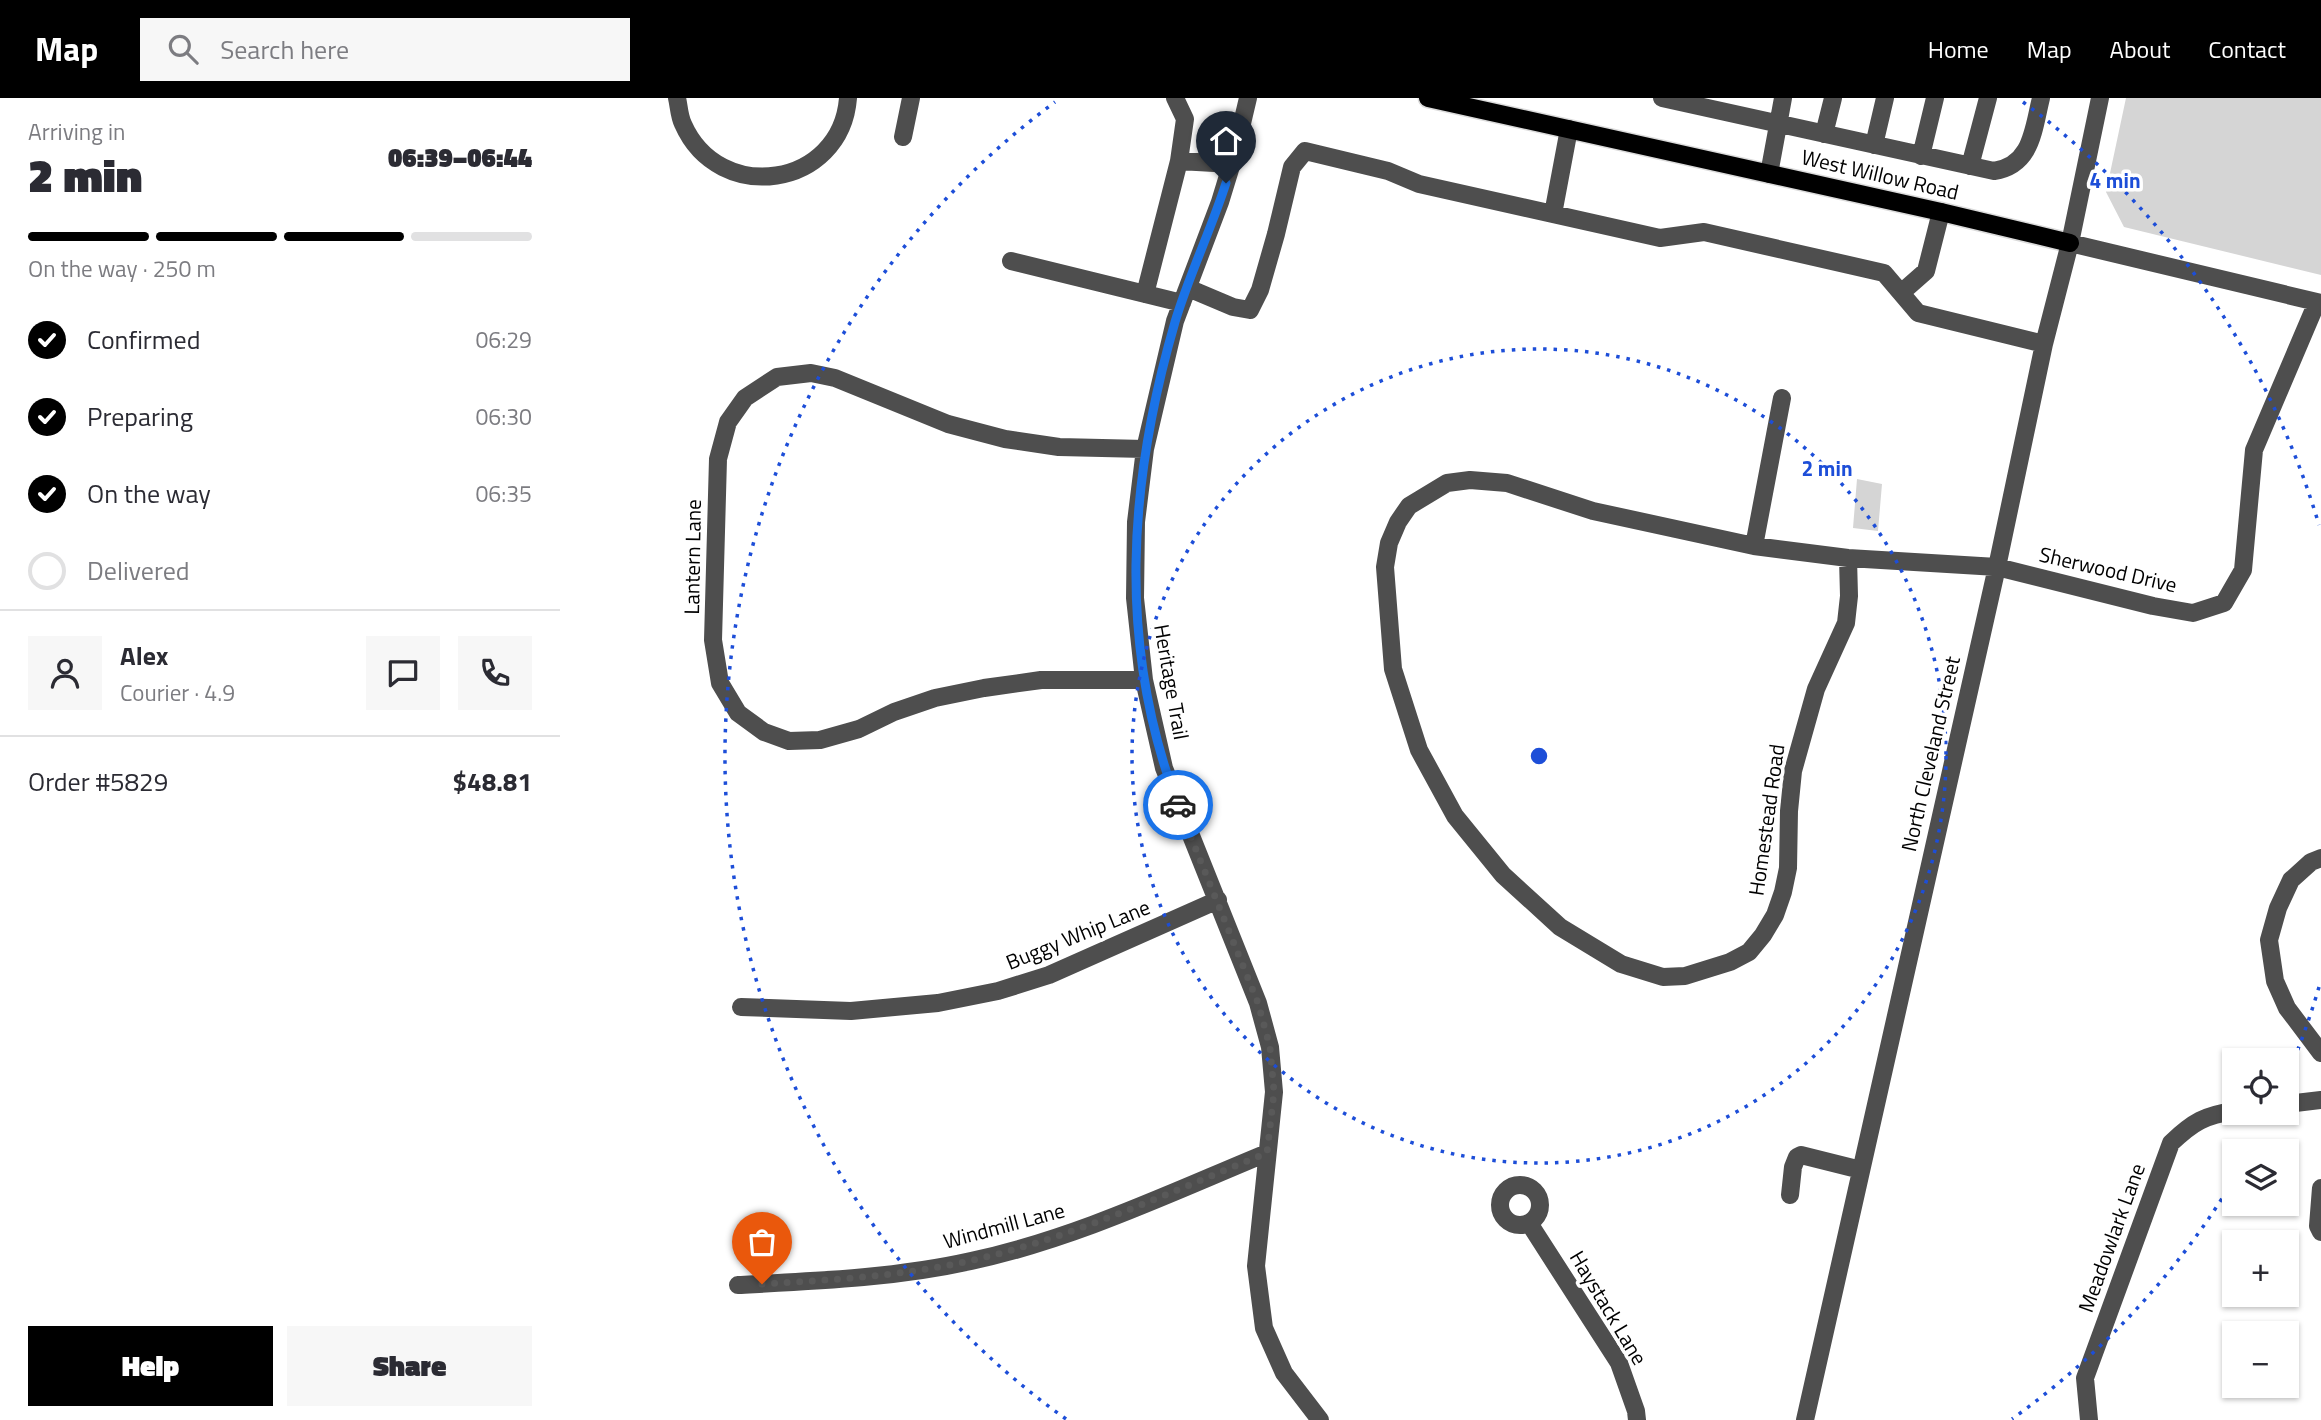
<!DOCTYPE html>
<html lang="en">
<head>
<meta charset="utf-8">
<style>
  :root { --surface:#fff; --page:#f7f7f7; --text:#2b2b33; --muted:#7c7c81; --line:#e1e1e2; --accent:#000 }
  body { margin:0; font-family:"Titillium Web",sans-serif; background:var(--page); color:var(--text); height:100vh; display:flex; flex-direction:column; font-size:26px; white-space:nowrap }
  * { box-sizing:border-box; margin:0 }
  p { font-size:23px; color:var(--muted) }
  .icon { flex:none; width:38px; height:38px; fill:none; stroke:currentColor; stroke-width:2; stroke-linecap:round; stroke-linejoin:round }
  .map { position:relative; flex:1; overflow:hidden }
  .sheet { display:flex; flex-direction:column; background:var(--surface); width:560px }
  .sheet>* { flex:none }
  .buttons { position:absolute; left:1662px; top:950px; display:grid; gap:14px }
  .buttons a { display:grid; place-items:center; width:77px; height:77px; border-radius:0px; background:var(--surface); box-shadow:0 2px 5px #0004; font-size:35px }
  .pin { position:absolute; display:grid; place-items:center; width:60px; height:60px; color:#fff; margin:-72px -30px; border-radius:50% 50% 50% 0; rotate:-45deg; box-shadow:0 0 7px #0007 }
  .pin .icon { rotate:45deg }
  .courier { position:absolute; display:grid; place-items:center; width:70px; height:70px; margin:-35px; border:5px solid #1a73e8; border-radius:50%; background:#fff; color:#222; box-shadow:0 2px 9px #0007 }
  .head em { font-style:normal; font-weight:800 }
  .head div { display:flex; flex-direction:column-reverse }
  .head { display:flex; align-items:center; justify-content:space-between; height:119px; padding:0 28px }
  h1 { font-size:46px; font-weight:800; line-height:52px }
  .bar { display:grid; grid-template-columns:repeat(4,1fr); gap:10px 7px; align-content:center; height:84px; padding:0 28px }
  .bar i { height:9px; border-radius:5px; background:var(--line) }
  .bar .current { background:var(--accent) }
  .bar p { grid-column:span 4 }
  .line { display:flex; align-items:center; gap:18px; padding:0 28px; border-top:2px solid var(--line) }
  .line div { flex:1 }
  .round { display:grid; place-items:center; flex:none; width:74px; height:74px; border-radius:0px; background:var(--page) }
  ol { padding:0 28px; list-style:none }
  li { display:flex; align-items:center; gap:21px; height:77px }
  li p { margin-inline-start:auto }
  li .icon { padding:7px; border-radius:50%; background:var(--accent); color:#fff; stroke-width:4 }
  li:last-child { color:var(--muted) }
  li i { width:38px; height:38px; border:4px solid var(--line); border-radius:50% }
  .button { display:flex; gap:14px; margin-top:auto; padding:14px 28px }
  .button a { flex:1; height:80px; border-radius:0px; background:var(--accent); color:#fff; font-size:28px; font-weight:800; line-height:80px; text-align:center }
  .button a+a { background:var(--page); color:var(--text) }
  header { display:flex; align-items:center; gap:42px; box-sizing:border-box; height:98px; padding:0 35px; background:var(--accent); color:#fff }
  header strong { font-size:33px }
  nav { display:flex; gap:38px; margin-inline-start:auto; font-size:24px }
  .search { width:490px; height:63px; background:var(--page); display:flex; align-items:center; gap:18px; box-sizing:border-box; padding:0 24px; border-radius:0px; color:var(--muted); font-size:26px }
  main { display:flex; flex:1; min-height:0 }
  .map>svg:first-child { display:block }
  .green { fill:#d5d5d5 }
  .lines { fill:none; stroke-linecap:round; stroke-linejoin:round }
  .major-casing { stroke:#dbdbdb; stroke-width:21 }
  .minor { stroke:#4e4e4e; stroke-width:18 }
  .major { stroke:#000; stroke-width:18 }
  .done { stroke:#595959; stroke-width:7; stroke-dasharray:0 12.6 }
  .route { stroke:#1a73e8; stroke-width:9 }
  .ring { fill:none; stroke:#1d4ed8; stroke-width:3.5; stroke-dasharray:3.5 7 }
  .labels { text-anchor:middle; stroke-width:7; stroke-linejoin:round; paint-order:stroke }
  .street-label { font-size:21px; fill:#000; stroke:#fff }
  .centre { fill:#1d4ed8; stroke:#fff; stroke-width:3.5 }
  .ring-label { font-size:21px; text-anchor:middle; font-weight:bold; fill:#1d4ed8; stroke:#fff; stroke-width:7; stroke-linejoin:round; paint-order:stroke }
</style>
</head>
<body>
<header>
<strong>Map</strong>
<div class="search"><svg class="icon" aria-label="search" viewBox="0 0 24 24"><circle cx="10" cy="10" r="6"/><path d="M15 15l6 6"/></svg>Search here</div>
<nav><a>Home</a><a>Map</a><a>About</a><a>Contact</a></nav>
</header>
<main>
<section class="sheet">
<div class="head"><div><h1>2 min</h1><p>Arriving in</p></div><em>06:39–06:44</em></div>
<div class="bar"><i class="current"></i><i class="current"></i><i class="current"></i><i></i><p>On the way · 250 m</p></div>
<ol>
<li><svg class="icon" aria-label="check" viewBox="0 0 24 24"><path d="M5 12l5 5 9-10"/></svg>Confirmed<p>06:29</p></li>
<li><svg class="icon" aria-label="check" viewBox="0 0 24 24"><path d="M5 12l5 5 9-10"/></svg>Preparing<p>06:30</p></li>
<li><svg class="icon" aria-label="check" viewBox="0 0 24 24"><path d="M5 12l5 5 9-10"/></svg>On the way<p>06:35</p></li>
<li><i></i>Delivered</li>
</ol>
<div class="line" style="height:126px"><a class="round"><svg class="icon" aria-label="person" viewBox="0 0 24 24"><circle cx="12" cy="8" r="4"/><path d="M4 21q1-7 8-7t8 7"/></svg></a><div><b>Alex</b><p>Courier · 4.9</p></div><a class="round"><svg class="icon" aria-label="chat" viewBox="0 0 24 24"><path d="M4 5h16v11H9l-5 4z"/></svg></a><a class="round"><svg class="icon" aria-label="phone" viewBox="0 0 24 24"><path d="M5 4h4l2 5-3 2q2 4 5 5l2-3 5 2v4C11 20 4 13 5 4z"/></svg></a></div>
<div class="line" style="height:91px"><div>Order #5829</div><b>$48.81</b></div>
<div class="button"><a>Help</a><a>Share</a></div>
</section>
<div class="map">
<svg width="1761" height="1322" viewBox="0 0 1761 1322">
  <rect width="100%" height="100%" fill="#fff"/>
  <!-- green -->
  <path class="green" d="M 1566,0 L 1761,0 L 1761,177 L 1564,129 L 1546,94 Z
    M 1297,381 L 1322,386 L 1318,433 L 1293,430 Z"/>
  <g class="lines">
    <defs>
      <path id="major" d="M 868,0 L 1381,114 L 1510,145"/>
    </defs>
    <!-- major casing -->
    <use href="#major" class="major-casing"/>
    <!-- minor -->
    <path class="minor" d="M 117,0 C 119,8 119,18 123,26 C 159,108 281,90 288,0
      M 615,0 L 625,21 L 619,63
      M 688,0 L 675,55 L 660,104 L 615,223 L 585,351 L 576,424 L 575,500 L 584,582 L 604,670 L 698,905 L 710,949 L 714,994 L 696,1168 L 704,1230 L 724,1275 L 760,1322
      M 1102,0 L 1434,73 C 1472,67 1473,32 1481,0
      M 1264,36 L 1273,0
      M 343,39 L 351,0
      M 1314,47 L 1325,0
      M 1361,58 L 1375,0
      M 1410,68 L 1428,0
      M 1209,76 L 1223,0
      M 993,116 L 1009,31
      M 1510,145 L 1761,205
      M 451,163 L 622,205
      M 628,190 L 673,209 L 690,212 L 700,192 L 716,136 L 732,69 L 745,53 L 828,73 L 859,86 L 1100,140 L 1144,134 L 1324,175 L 1358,215 L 1484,246
      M 1341,195 L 1366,173 L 1381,114
      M 585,196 L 619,63 L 672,66
      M 1194,448 L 1222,300
      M 1288,460 L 1289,498 L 1286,525 L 1256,591 L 1233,673 L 1229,713 L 1228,770 L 1223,794 L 1215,817 L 1203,837 L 1189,854 L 1170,864 L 1125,878 L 1103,879 L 1061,866 L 1000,829 L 943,777 L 895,718 L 859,652 L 833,571 L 825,469 L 829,445 L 838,424 L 849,408 L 887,385 L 910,382 L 947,385 L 1033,413 L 1194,448 L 1288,460 L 1437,469 L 1593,508 L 1633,515 L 1664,505 L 1683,472 L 1694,352 L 1757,204
      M 584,582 L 481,582 L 424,590 L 375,600 L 334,614 L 299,631 L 260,642 L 229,643 L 204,634 L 178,615 L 160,585 L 153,542 L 158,361 L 168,324 L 185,300 L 217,279 L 251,275 L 275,280 L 388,326 L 445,341 L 499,349 L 585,351
      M 1761,760 L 1751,764 L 1731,782 L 1718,810 L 1709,842 L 1715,883 L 1727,910 L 1761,955
      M 181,909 L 291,913 L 378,905 L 438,893 L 489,877 L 658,802
      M 1727,1006 L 1761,1002
      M940 1107a20 20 0 1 1 40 0a20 20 0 1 1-40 0Z
      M 1761,1090 L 1758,1128 L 1761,1134
      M 1230,1097 L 1233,1069 L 1237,1059 L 1241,1057 L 1301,1072
      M 969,1125 L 1059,1265 L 1076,1313 L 1077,1322
      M 178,1187 C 256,1183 335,1180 411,1163 C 514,1141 610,1095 707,1055
      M 1245,1322 L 1437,469 L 1484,246 L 1510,145 L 1540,0
      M 1529,1322 L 1525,1280 L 1611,1045 C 1633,1024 1645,1017 1675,1013"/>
    <!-- major -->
    <use href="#major" class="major"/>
  </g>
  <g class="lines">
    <!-- done -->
    <path class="done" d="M 202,1186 C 272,1182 344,1178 413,1162 C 515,1139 610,1094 707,1055 L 714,994 L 710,949 L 698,905 L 618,707"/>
    <!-- route -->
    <path class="route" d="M 618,707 C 557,547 568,386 615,224 C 629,177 651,132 666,85"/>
  </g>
  <!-- distance rings -->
  <g class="ring">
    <circle cx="979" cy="658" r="407"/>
    <path d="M1759 889A814 814 0 0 1 1728 976M1673 1083A814 814 0 0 1 1452 1321M506 1321A814 814 0 0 1 495 4M1463 4A814 814 0 0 1 1759 427"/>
  </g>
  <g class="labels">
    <!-- street labels -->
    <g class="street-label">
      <text transform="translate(1320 77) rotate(13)" y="7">West Willow Road</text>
      <text transform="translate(133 459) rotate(-89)" y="7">Lantern Lane</text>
      <text transform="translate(1548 472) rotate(13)" y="7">Sherwood Drive</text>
      <text transform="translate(611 584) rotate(80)" y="7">Heritage Trail</text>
      <text transform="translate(1371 656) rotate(-77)" y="7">North Cleveland Street</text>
      <text transform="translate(1207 722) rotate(-82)" y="7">Homestead Road</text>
      <text transform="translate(518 837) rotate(-22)" y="7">Buggy Whip Lane</text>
      <text transform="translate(444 1128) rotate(-15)" y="7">Windmill Lane</text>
      <text transform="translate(1552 1140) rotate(-70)" y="7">Meadowlark Lane</text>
      <text transform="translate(1048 1210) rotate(59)" y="7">Haystack Lane</text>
    </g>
  </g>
  <circle cx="979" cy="658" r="10" class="centre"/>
  <g class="ring-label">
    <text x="1555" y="90">4 min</text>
    <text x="1267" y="378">2 min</text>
  </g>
</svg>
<div class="buttons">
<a><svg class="icon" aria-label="locate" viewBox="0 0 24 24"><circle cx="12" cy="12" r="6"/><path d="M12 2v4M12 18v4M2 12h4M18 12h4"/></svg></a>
<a><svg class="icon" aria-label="layers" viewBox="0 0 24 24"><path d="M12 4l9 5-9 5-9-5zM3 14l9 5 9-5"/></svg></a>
<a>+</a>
<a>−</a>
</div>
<div class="pin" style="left:202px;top:1186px;background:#ea580c"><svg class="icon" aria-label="bag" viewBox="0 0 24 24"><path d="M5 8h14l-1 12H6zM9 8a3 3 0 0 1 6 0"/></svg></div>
<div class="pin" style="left:666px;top:85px;background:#1f2937"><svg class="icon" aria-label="home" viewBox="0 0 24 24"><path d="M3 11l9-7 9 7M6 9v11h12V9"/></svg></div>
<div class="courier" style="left:618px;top:707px"><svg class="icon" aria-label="car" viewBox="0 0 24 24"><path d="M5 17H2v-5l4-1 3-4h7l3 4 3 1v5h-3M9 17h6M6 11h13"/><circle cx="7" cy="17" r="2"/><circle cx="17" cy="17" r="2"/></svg></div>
</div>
</main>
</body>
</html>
